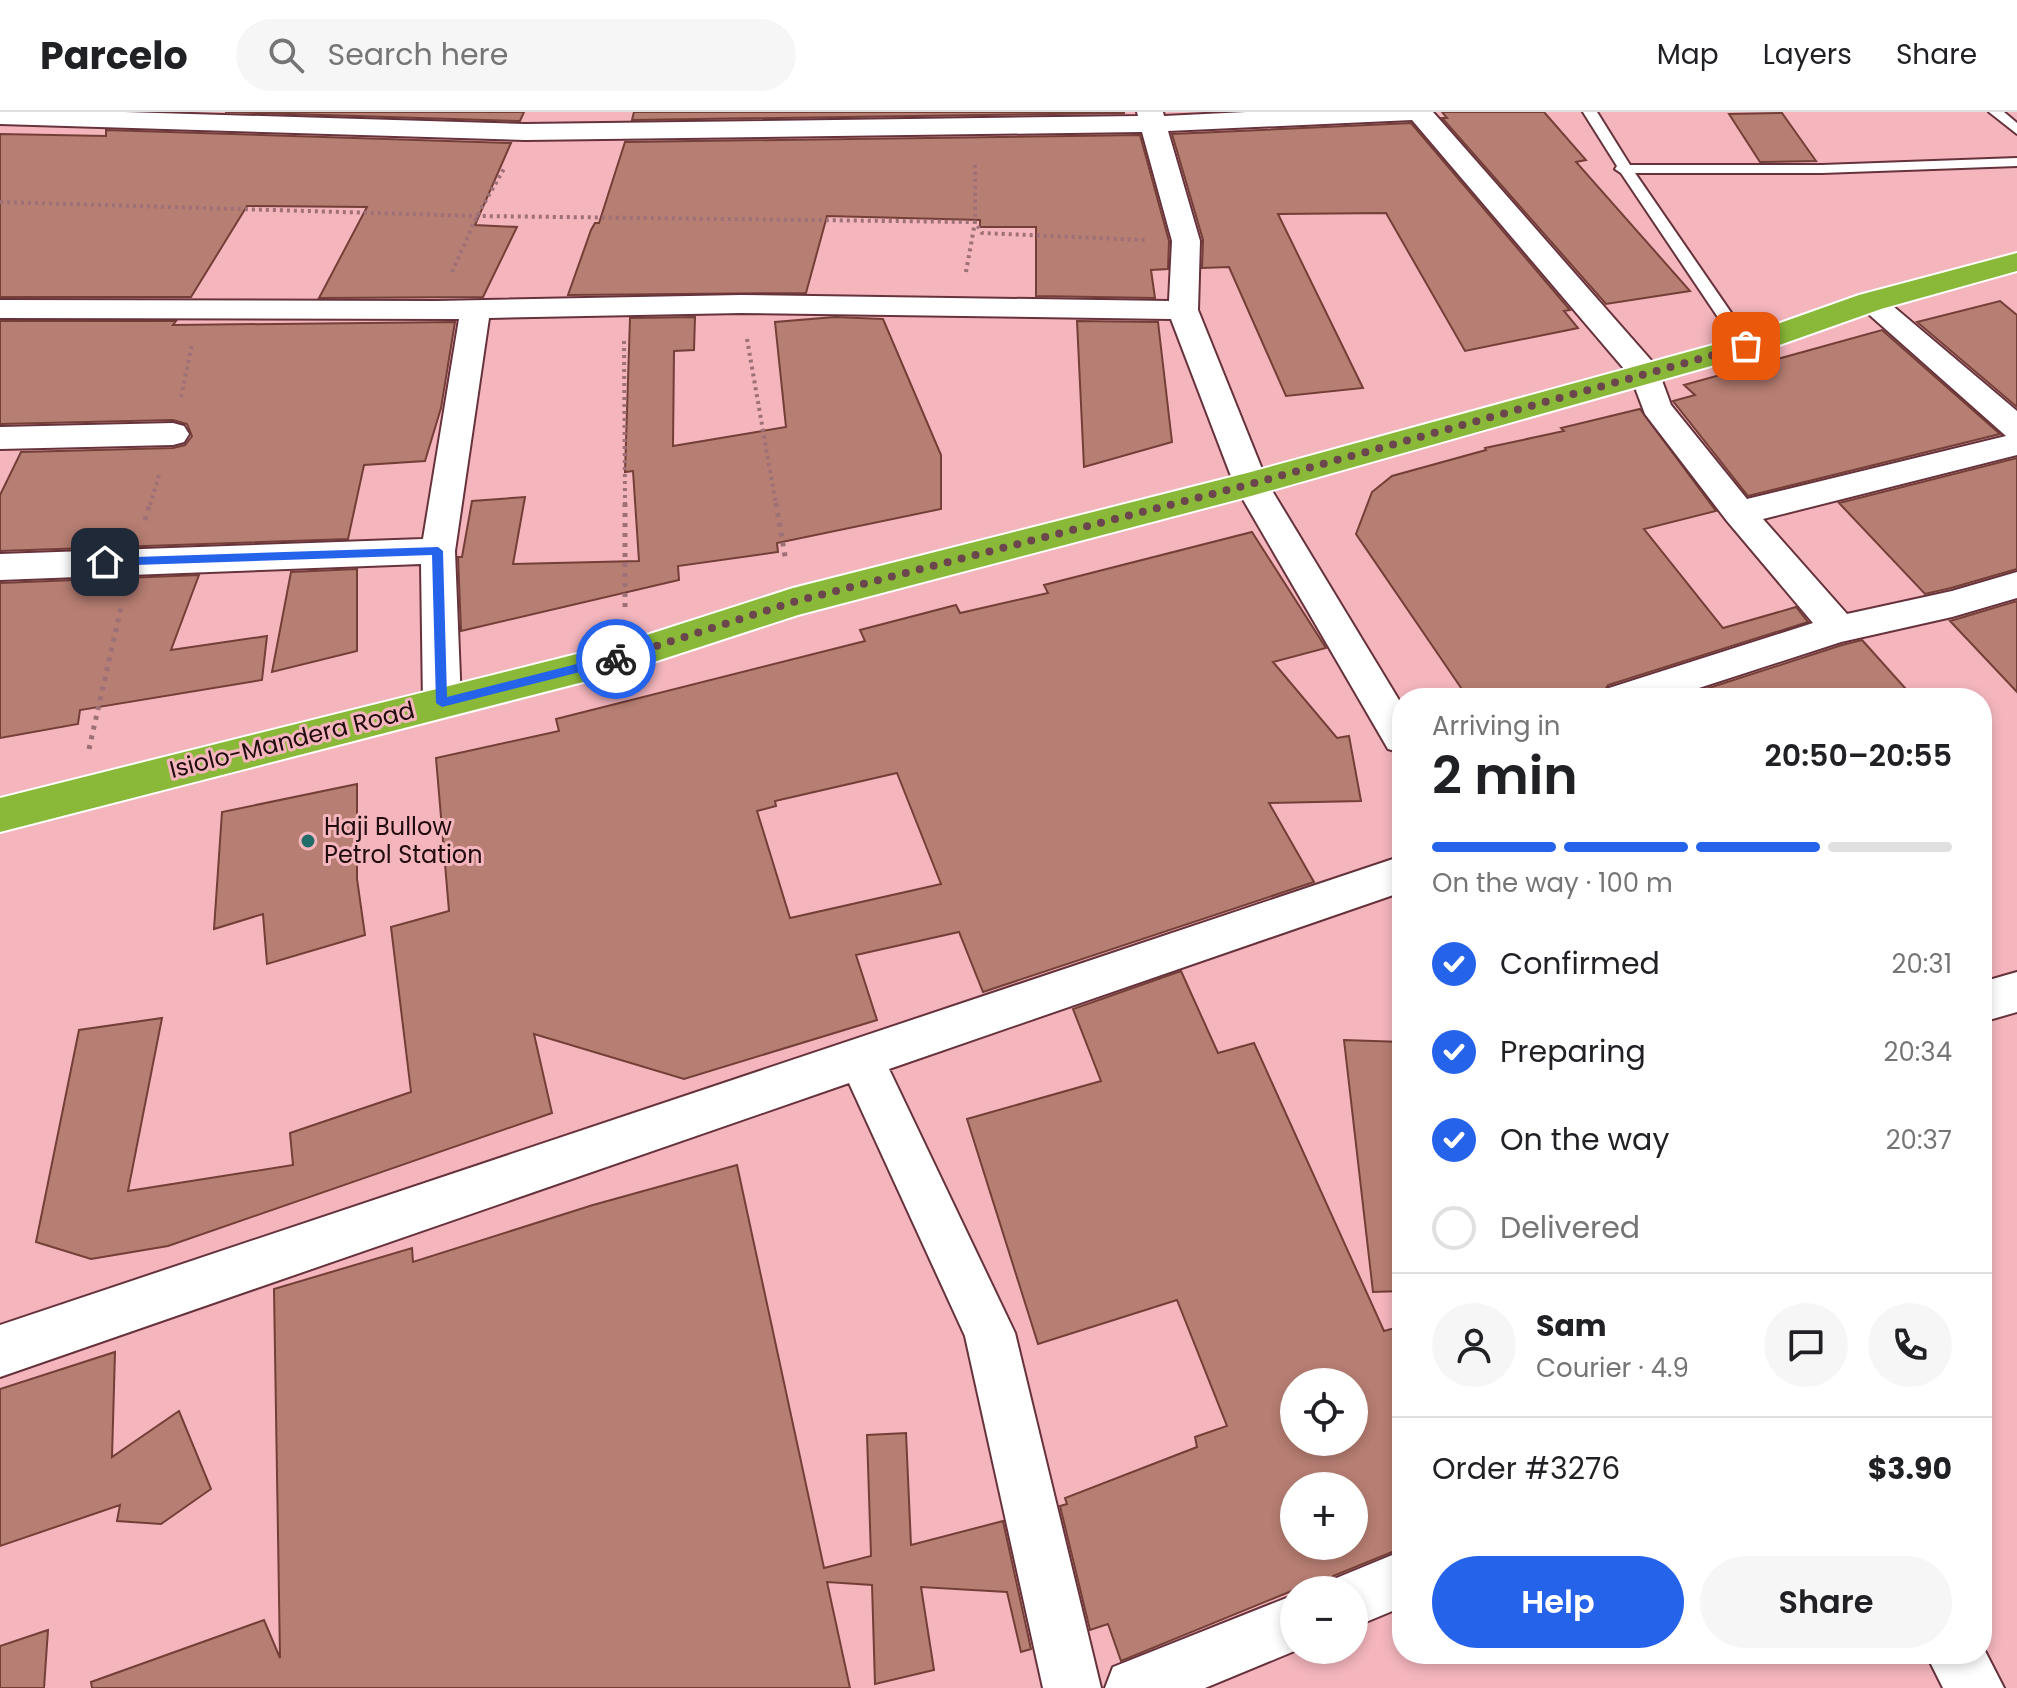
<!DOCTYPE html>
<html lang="en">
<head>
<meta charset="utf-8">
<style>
  :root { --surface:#fff; --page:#f6f6f6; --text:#202124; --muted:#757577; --line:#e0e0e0; --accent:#2563eb }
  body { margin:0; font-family:Poppins,sans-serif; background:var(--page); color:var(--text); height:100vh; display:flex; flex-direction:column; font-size:30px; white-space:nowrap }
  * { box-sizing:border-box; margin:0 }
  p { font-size:26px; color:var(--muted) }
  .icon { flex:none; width:44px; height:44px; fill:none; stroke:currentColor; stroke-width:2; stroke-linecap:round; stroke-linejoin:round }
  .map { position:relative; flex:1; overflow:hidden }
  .details { position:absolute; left:1392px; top:576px; width:600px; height:976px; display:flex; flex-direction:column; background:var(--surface); border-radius:32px; box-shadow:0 4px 12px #0003 }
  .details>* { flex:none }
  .buttons { position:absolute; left:1280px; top:1256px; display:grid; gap:16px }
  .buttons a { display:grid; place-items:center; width:88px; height:88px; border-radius:50%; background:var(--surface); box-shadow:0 4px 12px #0003; font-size:40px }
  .pin { position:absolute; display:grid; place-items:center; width:68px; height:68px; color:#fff; margin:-34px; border-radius:16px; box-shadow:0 4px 12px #0006 }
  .courier { position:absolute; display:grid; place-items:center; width:80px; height:80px; margin:-40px; border:6px solid #2563eb; border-radius:50%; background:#fff; color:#222; box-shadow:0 2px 10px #0007 }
  .overview em { font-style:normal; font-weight:600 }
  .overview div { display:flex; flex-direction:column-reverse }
  .overview { display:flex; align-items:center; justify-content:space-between; height:136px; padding:0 40px }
  h1 { font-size:52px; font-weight:600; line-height:60px }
  .bar { display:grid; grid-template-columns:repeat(4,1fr); gap:12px 8px; align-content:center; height:96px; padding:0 40px }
  .bar i { height:10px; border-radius:6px; background:var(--line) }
  .bar .selected { background:var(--accent) }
  .bar p { grid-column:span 4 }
  .line { display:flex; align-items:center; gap:20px; padding:0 40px; border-top:2px solid var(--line) }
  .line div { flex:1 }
  .round { display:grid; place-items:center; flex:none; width:84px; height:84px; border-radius:42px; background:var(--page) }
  ol { padding:0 40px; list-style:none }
  li { display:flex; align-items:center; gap:24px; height:88px }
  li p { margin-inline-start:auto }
  li .icon { padding:8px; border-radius:50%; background:var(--accent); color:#fff; stroke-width:4 }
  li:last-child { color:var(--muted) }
  li i { width:44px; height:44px; border:4px solid var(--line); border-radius:50% }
  .cta { display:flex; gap:16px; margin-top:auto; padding:16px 40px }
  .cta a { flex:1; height:92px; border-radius:48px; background:var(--accent); color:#fff; font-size:32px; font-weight:600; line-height:92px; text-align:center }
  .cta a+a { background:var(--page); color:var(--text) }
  header { display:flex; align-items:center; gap:48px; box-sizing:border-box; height:112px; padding:0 40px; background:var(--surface); border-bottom:2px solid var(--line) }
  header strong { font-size:38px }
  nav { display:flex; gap:44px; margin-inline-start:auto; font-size:28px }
  .search { width:560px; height:72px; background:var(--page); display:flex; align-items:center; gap:20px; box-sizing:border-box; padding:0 28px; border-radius:44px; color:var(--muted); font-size:30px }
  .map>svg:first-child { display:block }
  .building { fill:#b77e73; stroke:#733f37; stroke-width:2; fill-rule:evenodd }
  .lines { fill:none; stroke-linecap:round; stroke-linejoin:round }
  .service-casing { stroke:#66323b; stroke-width:4 }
  .minor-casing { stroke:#66323b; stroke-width:4 }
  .trunk-casing { stroke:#fff; stroke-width:4 }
  .path-far1 { stroke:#9e7077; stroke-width:4; stroke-dasharray:3 4; stroke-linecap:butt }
  .path { stroke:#9e7077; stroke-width:5; stroke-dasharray:4 6; stroke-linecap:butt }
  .service { fill:#fff; fill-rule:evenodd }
  .minor { fill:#fff; fill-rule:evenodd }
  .trunk { fill:#8ab838; fill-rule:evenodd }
  .route { fill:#2563eb }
  .done { stroke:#6b474d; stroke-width:8; stroke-dasharray:0 14.4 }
  .poi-dot { fill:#226d69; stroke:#f4b5bd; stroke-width:3 }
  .labels { text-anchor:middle; stroke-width:6; stroke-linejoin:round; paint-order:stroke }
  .street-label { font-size:24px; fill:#210c10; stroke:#f4b5bd }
  .poi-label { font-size:24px; fill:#210c10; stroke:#f4b5bd; text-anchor:start }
</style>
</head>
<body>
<header>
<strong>Parcelo</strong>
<div class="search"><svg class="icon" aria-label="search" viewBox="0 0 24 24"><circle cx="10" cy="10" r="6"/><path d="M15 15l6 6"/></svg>Search here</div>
<nav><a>Map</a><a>Layers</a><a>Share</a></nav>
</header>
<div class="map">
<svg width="2017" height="1576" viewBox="0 0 2017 1576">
  <rect width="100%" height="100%" fill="#f4b5bd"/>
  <!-- building -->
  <path class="building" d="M 225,0 L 524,0 L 520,9 Z
    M 634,0 L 1124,0 L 1124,1 L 632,8 Z
    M 1442,0 L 1544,0 L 1586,48 L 1576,50 L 1690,179 L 1606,192 L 1442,6 L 1447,6 Z
    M 1782,1 L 1816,49 L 1760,50 L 1729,2 Z
    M 1411,11 L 1570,198 L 1564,199 L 1578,216 L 1465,239 L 1386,101 L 1278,102 L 1363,276 L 1286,284 L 1229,155 L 1202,156 L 1203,128 L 1172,22 Z
    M 106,18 L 511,31 L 475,113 L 517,115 L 483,185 L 319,186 L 367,95 L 247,94 L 191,185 L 0,185 L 0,22 L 106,24 Z
    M 1140,23 L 1169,129 L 1168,157 L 1151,158 L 1155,186 L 1036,184 L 1036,115 L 980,115 L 980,108 L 827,104 L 806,181 L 568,183 L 591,118 L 595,111 L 599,111 L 625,30 Z
    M 2000,189 L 2017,203 L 2017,295 L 1917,210 Z
    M 695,205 L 694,238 L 674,239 L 673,334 L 786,315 L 775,210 L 835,205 L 883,207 L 941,343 L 941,397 L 777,431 L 778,440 L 678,454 L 679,468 L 461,519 L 458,445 L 462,445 L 472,389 L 525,385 L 513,452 L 639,449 L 633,359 L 625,360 L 630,206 Z
    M 0,209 L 176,209 L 173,213 L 455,210 L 441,296 L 425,349 L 364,353 L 348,427 L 0,439 L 0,383 L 21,340 L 173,336 L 185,333 L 192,324 L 187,312 L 173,308 L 0,312 Z
    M 1077,209 L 1158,210 L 1172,330 L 1084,355 Z
    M 1882,218 L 2000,322 L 1748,384 L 1673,289 L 1695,283 L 1684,273 Z
    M 1640,297 L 1716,399 L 1644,417 L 1723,516 L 1796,495 L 1808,510 L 1608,573 L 1600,586 L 1468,586 L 1356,422 L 1372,380 L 1392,364 L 1486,338 L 1485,336 L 1564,319 L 1561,316 Z
    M 2017,346 L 2017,457 L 1951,476 L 1925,482 L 1839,391 Z
    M 1252,420 L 1326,536 L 1273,550 L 1337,626 L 1349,624 L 1361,689 L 1269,691 L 1314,770 L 983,880 L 959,820 L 856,843 L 877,908 L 684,967 L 534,922 L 552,1001 L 168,1134 L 91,1147 L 36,1130 L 79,918 L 162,906 L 128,1079 L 293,1053 L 290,1021 L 411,980 L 391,815 L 449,799 L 436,646 L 559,619 L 556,607 L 865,529 L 860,518 L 956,493 L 960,501 L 1048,481 L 1044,473 ZM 897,661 L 941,772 L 790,806 L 757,699 L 776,694 L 775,689 Z
    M 357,457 L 357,539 L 272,560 L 291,460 Z
    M 199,463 L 171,538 L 267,524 L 262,568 L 80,598 L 78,612 L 0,626 L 0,471 Z
    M 2017,489 L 2017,580 L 1950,509 Z
    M 1862,528 L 1914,586 L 1678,586 L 1842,533 Z
    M 357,672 L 357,767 L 365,823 L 267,852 L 263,802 L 214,817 L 222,700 Z
    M 1181,859 L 1218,941 L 1254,931 L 1384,1219 L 1402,1214 L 1402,1436 L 1333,1464 L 1327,1478 L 1294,1478 L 1121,1549 L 1108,1512 L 1090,1518 L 1060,1394 L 1067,1392 L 1065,1386 L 1197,1335 L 1195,1325 L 1227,1314 L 1177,1188 L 1038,1232 L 967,1007 L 1101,969 L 1073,897 ZM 1294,1270 L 1354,1270 L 1354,1330 L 1294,1330 ZM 1294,1374 L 1354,1374 L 1354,1434 L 1294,1434 Z
    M 1344,928 L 1402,930 L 1402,1179 L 1373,1180 Z
    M 737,1053 L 824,1456 L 871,1444 L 867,1323 L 906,1321 L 911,1433 L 1003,1409 L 1031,1537 L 1021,1540 L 1007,1480 L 921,1475 L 934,1558 L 875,1572 L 872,1473 L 827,1470 L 850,1576 L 92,1576 L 91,1570 L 264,1508 L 280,1546 L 274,1177 L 412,1136 L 413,1150 L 593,1093 Z
    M 115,1240 L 112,1345 L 179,1299 L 211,1377 L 161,1412 L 117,1409 L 120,1393 L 0,1434 L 0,1277 Z
    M 48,1518 L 44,1576 L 0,1576 L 0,1534 Z"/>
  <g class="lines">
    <defs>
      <path id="service" d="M 1583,0 L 1597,0 L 1630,53 L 1822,53 L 2017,46 L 2017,54 L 1822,61 L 1635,61 L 1754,234 L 1746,239 L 1740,238 L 1621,61 L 1615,57 L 1617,54 Z
        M 1989,0 L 2004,0 L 2017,11 L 2017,22 Z"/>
      <path id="minor" d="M 0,0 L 125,0 L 525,12 L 1138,4 L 1137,0 L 1163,0 L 1164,4 L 1246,0 L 1433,0 L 1657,255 L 1671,293 L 1747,387 L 2006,324 L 1855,190 L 1859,184 L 1870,181 L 1881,184 L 2017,299 L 2017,343 L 1763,407 L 1847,502 L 1952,479 L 2017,460 L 2017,486 L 1952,505 L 1841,530 L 1668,586 L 1603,586 L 1609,576 L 1813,511 L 1727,409 L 1645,302 L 1631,265 L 1412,8 L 1168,19 L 1200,129 L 1198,198 L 1268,372 L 1402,593 L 1402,641 L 1388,637 L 1234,372 L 1171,207 L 741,201 L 489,206 L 455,439 L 461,591 L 455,601 L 442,606 L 429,601 L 423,591 L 421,452 L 0,468 L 0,442 L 423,427 L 459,207 L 0,206 L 0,188 L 436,189 L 741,183 L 1169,189 L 1172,129 L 1142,20 L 525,28 L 0,12 Z
        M 173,311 L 184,314 L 189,322 L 184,330 L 173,333 L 0,337 L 0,315 Z
        M 1402,744 L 1402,780 L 889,957 L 1015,1221 L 1101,1576 L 1043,1576 L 965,1224 L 849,971 L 0,1265 L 0,1213 Z
        M 2017,860 L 2017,900 L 1982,910 L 1982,870 Z
        M 1402,1439 L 1402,1495 L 1354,1515 L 1354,1478 L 1330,1478 L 1334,1467 Z
        M 1294,1483 L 1294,1538 L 1297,1538 L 1205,1576 L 1105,1576 L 1113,1555 Z
        M 1982,1533 L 2004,1576 L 1943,1576 L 1926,1542 L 1982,1542 Z"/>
      <path id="trunk" d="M 2017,141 L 2017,159 L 1881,197 L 1757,241 L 1251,384 L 798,503 L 626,559 L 0,720 L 0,686 L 625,530 L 793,476 L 1251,360 L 1735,227 L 1859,183 Z"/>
    </defs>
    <!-- service casing -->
    <use href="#service" class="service-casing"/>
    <!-- minor casing -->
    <use href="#minor" class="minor-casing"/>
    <!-- trunk casing -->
    <use href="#trunk" class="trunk-casing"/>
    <!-- path-far1 -->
    <path class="path-far1" d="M 0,90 L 477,104 L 975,110 L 982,121 L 1145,128
      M 452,160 L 477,104 L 505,55
      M 966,160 L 975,110 L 975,51
      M 747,227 L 776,393
      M 624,229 L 625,393
      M 181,285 L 192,232
      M 150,393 L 160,360"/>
    <!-- path -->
    <path class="path" d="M 625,391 L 625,499
      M 776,391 L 786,450
      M 145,408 L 150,391
      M 89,637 L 122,491"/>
    <!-- service -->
    <use href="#service" class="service"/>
    <!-- minor -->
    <use href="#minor" class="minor"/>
    <!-- trunk -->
    <use href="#trunk" class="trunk"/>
  </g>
  <!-- route -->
  <path class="route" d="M 438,435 L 443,439 L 447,585 L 616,542 L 620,544 L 620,550 L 442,595 L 436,591 L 432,443 L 105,454 L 100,450 L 105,446 Z"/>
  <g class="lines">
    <!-- done -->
    <path class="done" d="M 616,547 L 793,490 L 1251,372 L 1746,234"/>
  </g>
  <!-- markers -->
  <circle class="poi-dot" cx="308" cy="729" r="8"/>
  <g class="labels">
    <!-- street labels -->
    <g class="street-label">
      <text transform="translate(292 628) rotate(-14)" y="8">Isiolo-Mandera Road</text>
    </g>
    <!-- poi labels -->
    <g class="poi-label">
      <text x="324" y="723">Haji Bullow<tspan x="324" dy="28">Petrol Station</tspan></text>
    </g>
  </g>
</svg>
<div class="buttons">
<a><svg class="icon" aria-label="locate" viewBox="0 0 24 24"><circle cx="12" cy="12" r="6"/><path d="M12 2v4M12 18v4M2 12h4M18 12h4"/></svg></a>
<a>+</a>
<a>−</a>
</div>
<div class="pin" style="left:1746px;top:234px;background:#ea580c"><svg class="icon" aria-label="bag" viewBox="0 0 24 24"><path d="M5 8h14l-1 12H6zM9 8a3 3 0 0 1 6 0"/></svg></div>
<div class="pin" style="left:105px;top:450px;background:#1f2937"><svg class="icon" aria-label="home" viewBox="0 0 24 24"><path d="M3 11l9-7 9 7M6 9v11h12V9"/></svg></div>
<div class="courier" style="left:616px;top:547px"><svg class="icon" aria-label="bike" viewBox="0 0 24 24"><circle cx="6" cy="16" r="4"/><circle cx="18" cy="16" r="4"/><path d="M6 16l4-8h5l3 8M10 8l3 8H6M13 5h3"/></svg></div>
<section class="details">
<div class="overview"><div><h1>2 min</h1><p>Arriving in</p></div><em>20:50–20:55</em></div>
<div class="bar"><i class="selected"></i><i class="selected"></i><i class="selected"></i><i></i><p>On the way · 100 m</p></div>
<ol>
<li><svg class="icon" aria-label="check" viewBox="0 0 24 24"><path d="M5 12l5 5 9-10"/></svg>Confirmed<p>20:31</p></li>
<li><svg class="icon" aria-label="check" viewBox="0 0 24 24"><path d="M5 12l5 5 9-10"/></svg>Preparing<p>20:34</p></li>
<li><svg class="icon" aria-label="check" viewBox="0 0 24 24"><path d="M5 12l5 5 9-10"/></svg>On the way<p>20:37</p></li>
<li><i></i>Delivered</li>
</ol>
<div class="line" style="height:144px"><a class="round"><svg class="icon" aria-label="person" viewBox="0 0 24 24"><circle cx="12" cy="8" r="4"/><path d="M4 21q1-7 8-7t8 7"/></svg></a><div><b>Sam</b><p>Courier · 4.9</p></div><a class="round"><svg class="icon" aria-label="chat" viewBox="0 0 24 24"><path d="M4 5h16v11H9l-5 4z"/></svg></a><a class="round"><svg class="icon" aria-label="phone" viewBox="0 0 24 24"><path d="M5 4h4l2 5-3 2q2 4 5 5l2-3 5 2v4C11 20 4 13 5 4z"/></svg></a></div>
<div class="line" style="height:104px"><div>Order #3276</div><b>$3.90</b></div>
<div class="cta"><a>Help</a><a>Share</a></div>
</section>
</div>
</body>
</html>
